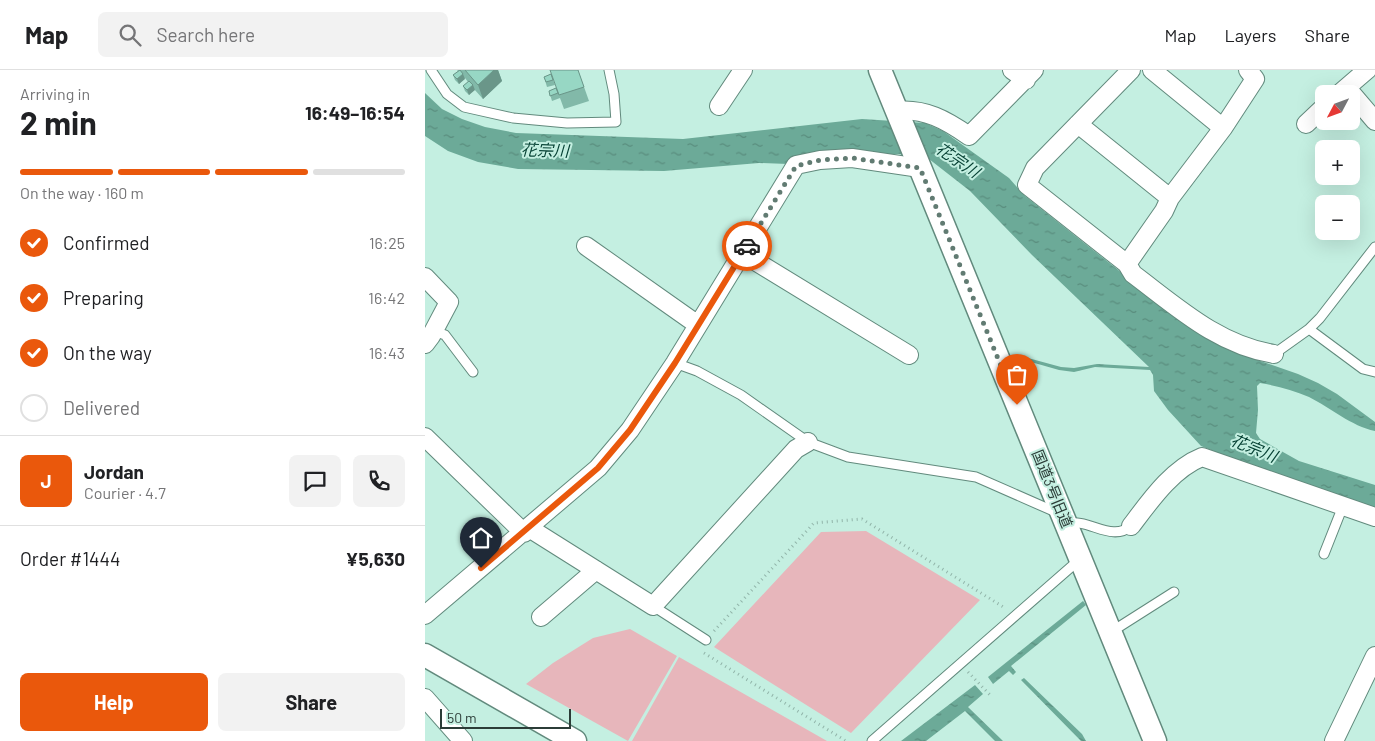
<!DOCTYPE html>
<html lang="en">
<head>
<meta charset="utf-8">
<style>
  :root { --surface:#fff; --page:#f2f2f2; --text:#202124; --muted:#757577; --line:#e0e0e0; --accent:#ea580c }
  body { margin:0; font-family:Barlow,"Noto Sans JP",sans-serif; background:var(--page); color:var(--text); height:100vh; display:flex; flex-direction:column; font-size:19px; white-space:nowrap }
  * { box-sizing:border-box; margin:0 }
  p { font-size:16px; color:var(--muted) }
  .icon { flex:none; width:28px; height:28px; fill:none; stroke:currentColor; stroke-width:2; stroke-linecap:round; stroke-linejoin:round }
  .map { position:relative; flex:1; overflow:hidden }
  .side { display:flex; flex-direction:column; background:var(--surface); width:425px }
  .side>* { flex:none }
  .needle { width:32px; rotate:229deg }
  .tools { position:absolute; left:890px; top:15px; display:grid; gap:10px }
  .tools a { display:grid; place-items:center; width:45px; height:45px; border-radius:8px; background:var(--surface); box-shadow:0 5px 20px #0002; font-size:25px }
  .scale { position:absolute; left:15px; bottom:12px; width:131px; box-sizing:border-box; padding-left:5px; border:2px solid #2b3c37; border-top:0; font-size:14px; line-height:18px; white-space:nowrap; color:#2b3c37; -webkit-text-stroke:4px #c4efe1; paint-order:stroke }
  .pin { position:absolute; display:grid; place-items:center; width:42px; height:42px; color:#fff; margin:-51px -21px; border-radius:50% 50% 50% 0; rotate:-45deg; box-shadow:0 0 5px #0007 }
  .pin .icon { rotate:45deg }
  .courier { position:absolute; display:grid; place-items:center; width:50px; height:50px; margin:-25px; border:4px solid #ea580c; border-radius:50%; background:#fff; color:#222; box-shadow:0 1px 6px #0007 }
  .headline em { font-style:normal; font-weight:700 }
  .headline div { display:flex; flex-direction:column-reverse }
  .headline { display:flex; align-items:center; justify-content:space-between; height:85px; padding:0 20px }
  h1 { font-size:32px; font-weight:700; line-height:38px }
  .bar { display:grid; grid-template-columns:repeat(4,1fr); gap:8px 5px; align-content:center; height:60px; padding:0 20px }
  .bar i { height:6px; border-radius:4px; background:var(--line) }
  .bar .on { background:var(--accent) }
  .bar p { grid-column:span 4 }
  .line { display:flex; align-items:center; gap:12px; padding:0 20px; border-top:1px solid var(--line) }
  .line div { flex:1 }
  .round { display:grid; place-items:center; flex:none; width:52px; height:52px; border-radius:8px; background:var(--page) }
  ol { padding:0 20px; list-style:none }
  li { display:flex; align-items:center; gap:15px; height:55px }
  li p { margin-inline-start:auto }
  li .icon { padding:5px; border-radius:50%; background:var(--accent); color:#fff; stroke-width:4 }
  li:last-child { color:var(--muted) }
  li i { width:28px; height:28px; border:2px solid var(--line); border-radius:50% }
  .cta { display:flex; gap:10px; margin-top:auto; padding:10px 20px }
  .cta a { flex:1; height:58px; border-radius:8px; background:var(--accent); color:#fff; font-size:20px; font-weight:700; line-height:58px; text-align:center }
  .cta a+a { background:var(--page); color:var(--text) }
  header { display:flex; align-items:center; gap:30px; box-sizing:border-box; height:70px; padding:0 25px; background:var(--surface); border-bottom:1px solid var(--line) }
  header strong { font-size:24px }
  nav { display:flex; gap:28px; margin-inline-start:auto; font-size:18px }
  .search { width:350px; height:45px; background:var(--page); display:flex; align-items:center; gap:12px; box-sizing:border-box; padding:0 18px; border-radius:8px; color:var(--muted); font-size:19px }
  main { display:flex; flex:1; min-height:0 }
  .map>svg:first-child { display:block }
  .park { fill:#e7b6bb }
  .water { fill:url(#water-ripples) }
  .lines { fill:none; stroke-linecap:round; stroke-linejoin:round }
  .service-casing { stroke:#628a7d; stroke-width:11 }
  .minor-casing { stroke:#628a7d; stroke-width:20 }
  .tertiary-casing { stroke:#628a7d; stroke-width:25 }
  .path { stroke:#91b4a9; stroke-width:3; stroke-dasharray:1 4; stroke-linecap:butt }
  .service { stroke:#fff; stroke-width:9 }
  .minor { stroke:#fff; stroke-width:18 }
  .tertiary { stroke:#fff; stroke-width:22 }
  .wall { fill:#82b9a9 }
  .shaded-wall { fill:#6a9689 }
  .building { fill:#97d7c4; stroke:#6a9689 }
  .done { stroke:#617b72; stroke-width:5; stroke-dasharray:0 9 }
  .route { stroke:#ea580c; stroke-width:6 }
  .labels { text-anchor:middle; stroke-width:4; stroke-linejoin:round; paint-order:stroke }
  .street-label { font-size:15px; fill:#2b3c37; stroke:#c4efe1 }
  .water-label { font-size:16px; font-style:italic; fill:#043f32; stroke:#c4efe1 }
</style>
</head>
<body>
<header>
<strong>Map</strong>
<div class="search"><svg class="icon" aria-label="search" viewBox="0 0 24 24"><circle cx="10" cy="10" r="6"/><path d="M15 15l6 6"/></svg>Search here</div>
<nav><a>Map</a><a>Layers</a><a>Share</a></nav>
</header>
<main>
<section class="side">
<div class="headline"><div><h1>2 min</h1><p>Arriving in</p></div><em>16:49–16:54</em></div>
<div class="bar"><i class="on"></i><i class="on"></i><i class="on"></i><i></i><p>On the way · 160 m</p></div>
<ol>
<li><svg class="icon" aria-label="check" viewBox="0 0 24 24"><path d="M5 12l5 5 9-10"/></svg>Confirmed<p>16:25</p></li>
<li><svg class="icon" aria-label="check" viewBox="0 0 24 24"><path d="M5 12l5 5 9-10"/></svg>Preparing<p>16:42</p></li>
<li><svg class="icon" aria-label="check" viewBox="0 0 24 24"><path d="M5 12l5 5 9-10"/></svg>On the way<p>16:43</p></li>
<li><i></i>Delivered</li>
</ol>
<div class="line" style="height:90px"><b class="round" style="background:var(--accent);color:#fff">J</b><div><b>Jordan</b><p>Courier · 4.7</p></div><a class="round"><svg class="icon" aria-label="chat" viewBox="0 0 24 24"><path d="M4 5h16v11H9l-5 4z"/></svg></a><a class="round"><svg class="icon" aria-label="phone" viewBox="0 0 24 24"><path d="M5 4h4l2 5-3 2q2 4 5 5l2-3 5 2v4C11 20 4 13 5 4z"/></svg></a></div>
<div class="line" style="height:65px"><div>Order #1444</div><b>¥5,630</b></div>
<div class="cta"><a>Help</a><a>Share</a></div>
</section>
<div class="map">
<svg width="950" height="671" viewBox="0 0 950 671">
  <defs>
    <pattern id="water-ripples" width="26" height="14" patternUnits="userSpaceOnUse" patternTransform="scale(1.25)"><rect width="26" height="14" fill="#6caa98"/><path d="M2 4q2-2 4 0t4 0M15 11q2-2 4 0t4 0" fill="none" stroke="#598c7d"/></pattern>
  </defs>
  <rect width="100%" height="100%" fill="#c4efe1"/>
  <!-- park -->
  <path class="park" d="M 441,461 L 555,530 L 426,663 L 289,577 L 396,462 Z
    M 205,559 L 252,586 L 203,671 L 101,614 L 128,593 L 168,568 Z
    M 254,587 L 402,671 L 207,671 Z"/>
  <!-- water -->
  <path class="water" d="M 0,23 L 17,39 L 37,49 L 60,57 L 91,63 L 258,69 L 437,49 L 500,53 L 518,61 L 584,108 L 600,126 L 770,261 L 804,280 L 873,304 L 893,313 L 912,324 L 950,352 L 950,361 C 926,356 906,338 884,327 C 868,320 852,316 835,313 L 832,316 L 833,340 L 831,363 L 835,369 L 874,391 L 950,415 L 950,438 L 854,407 L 776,376 L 743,340 L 729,321 L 728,305 L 725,300 L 670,297 L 649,302 L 634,300 L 592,288 L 592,285 L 636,297 L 649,298 L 672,294 L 724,297 L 607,185 L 545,121 L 504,89 L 474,84 L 429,84 L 363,94 L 334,93 L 239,101 L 93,99 L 53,92 L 23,81 L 0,66 Z
    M 658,531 L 661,535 L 586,596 L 591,602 L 588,605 L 584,601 L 568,614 L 563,607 Z
    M 599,608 L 657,664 L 661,671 L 656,671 L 596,610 Z
    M 550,615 L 558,624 L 543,637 L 578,671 L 570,671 L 540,641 L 501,671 L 476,671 Z"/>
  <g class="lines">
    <defs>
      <path id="service" d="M 6,0 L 22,24 L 39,37 L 88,48 L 142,53 L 191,52 L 189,24 L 184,0
        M 884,259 L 895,248 L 950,177
        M 9,261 L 20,265 L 48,302
        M 849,284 L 884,259 L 938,299 L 950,302
        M 250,293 L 272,301 L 316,325 L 383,372 L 423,387 L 551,407 L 633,443
        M 641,454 C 663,447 686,473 706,456
        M 899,484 L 918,436
        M 228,536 L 281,570
        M 686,562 L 749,522
        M 447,671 L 654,490"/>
      <path id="minor" d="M 587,0 L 601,10
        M 706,0 L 610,98 L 602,115 L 702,194 L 739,141 L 745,128 L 798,58 L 830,9 L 823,0
        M 727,0 L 798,58
        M 922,18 L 950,51
        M 914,24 L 942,0
        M 294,36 L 318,0
        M 471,41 C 500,38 521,50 544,66 L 609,0
        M 653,54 L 745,128
        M 881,54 L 899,37
        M 161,176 L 273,255
        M 317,183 L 484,285
        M 702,194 L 708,204 C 752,237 793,275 849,284
        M 0,207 L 24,232 L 6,266 L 0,274
        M 0,367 L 99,463
        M 706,456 C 725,431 747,399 777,387 L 950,447
        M 104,458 L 228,536 L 371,379 L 383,372
        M 0,545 L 173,398 L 205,360 L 250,293 L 371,95 L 395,90 L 427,88 L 495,98
        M 116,547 L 171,500
        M 0,628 L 38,671
        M 909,671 L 950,586"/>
      <path id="tertiary" d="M 455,0 L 730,671
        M 0,585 L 150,671"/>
    </defs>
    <!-- service casing -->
    <use href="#service" class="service-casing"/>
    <!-- minor casing -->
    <use href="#minor" class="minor-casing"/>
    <!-- tertiary casing -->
    <use href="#tertiary" class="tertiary-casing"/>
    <!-- path -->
    <path class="path" d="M 289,561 L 389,453 L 437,449 L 580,538
      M 279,583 L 421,671
      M 543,602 L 567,627"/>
    <!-- service -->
    <use href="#service" class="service"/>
    <!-- minor -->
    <use href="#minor" class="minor"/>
    <!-- tertiary -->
    <use href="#tertiary" class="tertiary"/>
  </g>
  <!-- wall -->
  <path class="wall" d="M 32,0 L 73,0 L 77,11 L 58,29 L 49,19 L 44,25 L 40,21 L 38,16 L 43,12 L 40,8 L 34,14 L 30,10 L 28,5 L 33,1 Z
    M 153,0 L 164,31 L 139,39 L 135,28 L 127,31 L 124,21 L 131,18 Z
    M 126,4 L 130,15 L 122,17 L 119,7 Z"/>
  <!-- shaded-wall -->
  <path class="shaded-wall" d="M 69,0 L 73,0 L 77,11 L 58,29 L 53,15 Z
    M 38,4 L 40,9 L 34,14 L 32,9 Z
    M 48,15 L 50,20 L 44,25 L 42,20 Z"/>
  <!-- building -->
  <path class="building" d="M 35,0 L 38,4 L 32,9 L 28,5 Z
    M 40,0 L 69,0 L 53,15 Z
    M 125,0 L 153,0 L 159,17 L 134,25 Z
    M 126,4 L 128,10 L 121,12 L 119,7 Z
    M 44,11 L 48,15 L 42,20 L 38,16 Z
    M 131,18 L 133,23 L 125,26 L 124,21 Z"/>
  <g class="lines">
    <!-- done -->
    <path class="done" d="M 322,176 L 371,96 L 395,90 L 427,88 L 495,98 L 592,335"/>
    <!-- route -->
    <path class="route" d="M 56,498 L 173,398 L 205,360 L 250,293 L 322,176"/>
  </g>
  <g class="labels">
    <!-- street labels -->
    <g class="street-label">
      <text transform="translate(627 419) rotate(68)" y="5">国道3号旧道</text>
    </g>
    <!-- water labels -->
    <g class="water-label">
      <text transform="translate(120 80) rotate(2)" y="6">花宗川</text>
      <text transform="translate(533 90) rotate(34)" y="6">花宗川</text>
      <text transform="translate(829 378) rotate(22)" y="6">花宗川</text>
    </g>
  </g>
</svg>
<div class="tools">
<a><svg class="needle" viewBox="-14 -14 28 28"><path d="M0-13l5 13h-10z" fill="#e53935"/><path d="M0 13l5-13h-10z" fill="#757577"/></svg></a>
<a>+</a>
<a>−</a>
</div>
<div class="scale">50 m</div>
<div class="pin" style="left:592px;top:335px;background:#ea580c"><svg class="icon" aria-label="bag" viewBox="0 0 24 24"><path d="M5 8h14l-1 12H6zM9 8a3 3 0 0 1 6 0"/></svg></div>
<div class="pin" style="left:56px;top:498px;background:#1f2937"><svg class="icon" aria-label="home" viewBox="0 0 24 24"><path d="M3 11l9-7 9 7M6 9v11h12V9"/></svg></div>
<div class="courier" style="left:322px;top:176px"><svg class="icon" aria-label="car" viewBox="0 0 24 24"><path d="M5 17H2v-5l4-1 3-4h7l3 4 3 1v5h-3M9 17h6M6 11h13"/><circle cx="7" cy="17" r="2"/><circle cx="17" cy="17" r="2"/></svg></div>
</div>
</main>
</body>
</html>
